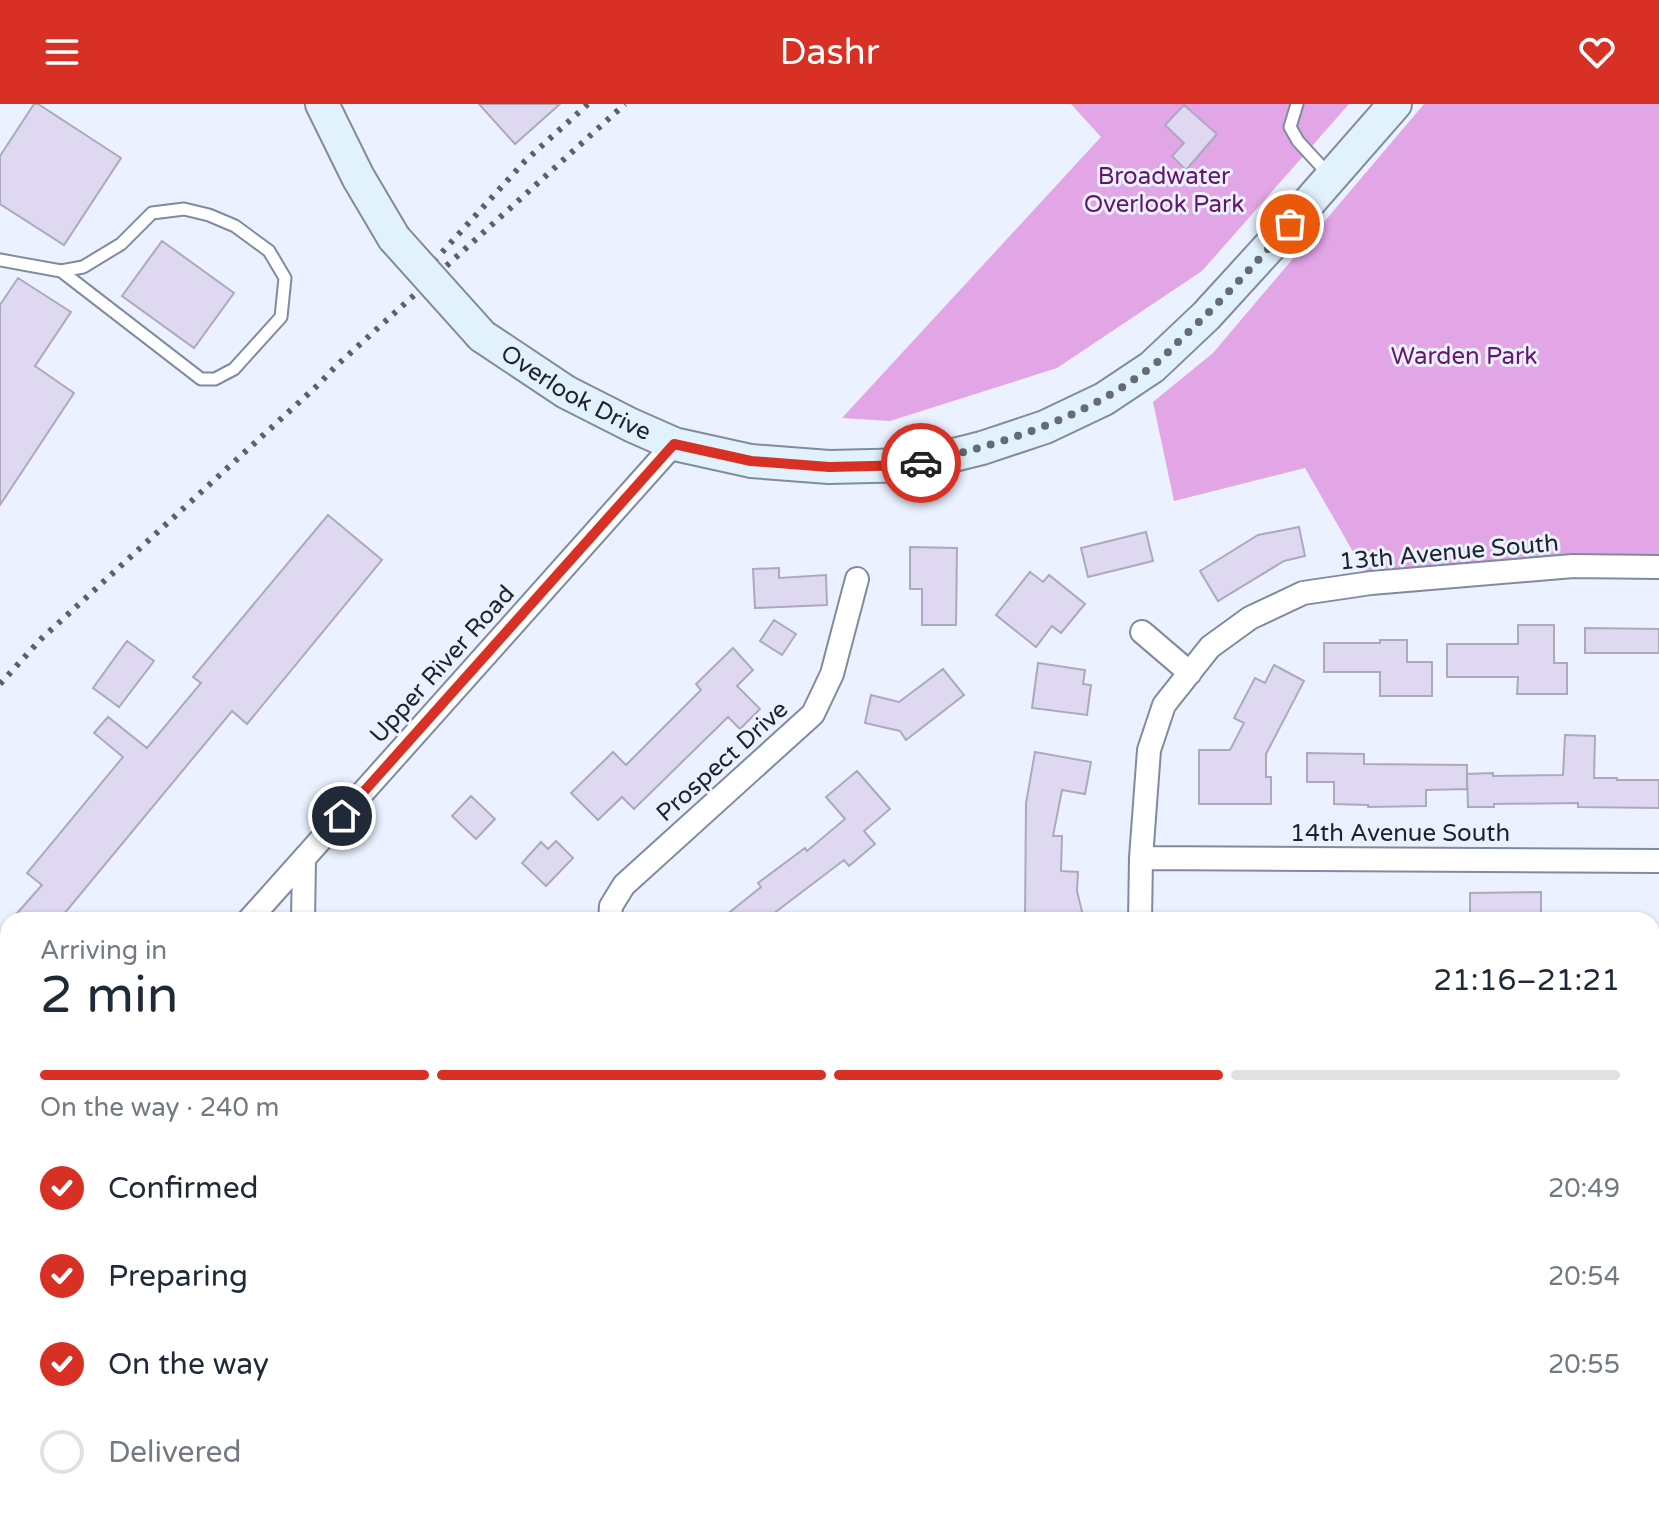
<!DOCTYPE html>
<html lang="en">
<head>
<meta charset="utf-8">
<style>
  :root { --surface:#fff; --page:#f2f2f3; --text:#1f2937; --muted:#747a83; --line:#e0e1e3; --accent:#d93025 }
  body { margin:0; font-family:"Varela Round",sans-serif; background:var(--page); color:var(--text); height:100vh; display:flex; flex-direction:column; font-size:30px; white-space:nowrap }
  * { box-sizing:border-box; margin:0 }
  p { font-size:26px; color:var(--muted) }
  .icon { flex:none; width:44px; height:44px; fill:none; stroke:currentColor; stroke-width:2; stroke-linecap:round; stroke-linejoin:round }
  .map { position:relative; flex:1; overflow:hidden }
  .side { position:absolute; left:0px; top:808px; width:1660px; height:602px; display:flex; flex-direction:column; background:var(--surface); border-radius:24px 24px 0 0; box-shadow:0 2px 6px #0004 }
  .side>* { flex:none }
  .pin { position:absolute; display:grid; place-items:center; width:68px; height:68px; color:#fff; margin:-34px; border:4px solid #fff; border-radius:50%; box-shadow:0 2px 8px #0007 }
  .courier { position:absolute; display:grid; place-items:center; width:80px; height:80px; margin:-40px; border:6px solid #d93025; border-radius:50%; background:#fff; color:#222; box-shadow:0 2px 10px #0007 }
  .head em { font-style:normal; font-weight:600 }
  .head div { display:flex; flex-direction:column-reverse }
  .head { display:flex; align-items:center; justify-content:space-between; height:136px; padding:0 40px }
  h1 { font-size:52px; font-weight:600; line-height:60px }
  .bar { display:grid; grid-template-columns:repeat(4,1fr); gap:12px 8px; align-content:center; height:96px; padding:0 40px }
  .bar i { height:10px; border-radius:6px; background:var(--line) }
  .bar .current { background:var(--accent) }
  .bar p { grid-column:span 4 }
  ol { padding:0 40px; list-style:none }
  li { display:flex; align-items:center; gap:24px; height:88px }
  li p { margin-inline-start:auto }
  li .icon { padding:8px; border-radius:50%; background:var(--accent); color:#fff; stroke-width:4 }
  li:last-child { color:var(--muted) }
  li i { width:44px; height:44px; border:4px solid var(--line); border-radius:50% }
  header { display:flex; justify-content:space-between; align-items:center; height:104px; padding:0 40px; background:var(--accent); color:#fff; font-size:36px; font-weight:600 }
  .map>svg:first-child { display:block }
  .green { fill:#e2a5e5 }
  .building { fill:#ded9f1; stroke:#ada8bf; stroke-width:2 }
  .lines { fill:none; stroke-linecap:round; stroke-linejoin:round }
  .lane-casing { stroke:#818b9f; stroke-width:15 }
  .street-casing { stroke:#818b9f; stroke-width:26 }
  .secondary-casing { stroke:#818b9f; stroke-width:36 }
  .lane { stroke:#fff; stroke-width:11 }
  .street { stroke:#fff; stroke-width:22 }
  .secondary { stroke:#e1f2fc; stroke-width:32 }
  .rail { stroke:#5c606a; stroke-width:6; stroke-dasharray:4 8; stroke-linecap:butt }
  .secondary-bridge-casing { stroke:#818b9f; stroke-width:36; stroke-linecap:butt }
  .secondary-bridge { stroke:#e1f2fc; stroke-width:32 }
  .done { stroke:#666a75; stroke-width:8; stroke-dasharray:0 14.4 }
  .route { stroke:#d93025; stroke-width:10 }
  .labels { text-anchor:middle; stroke-width:6; stroke-linejoin:round; paint-order:stroke }
  .park-label { font-size:24px; fill:#66146c; stroke:#ebf1ff }
  .street-label { font-size:24px; fill:#1e222a; stroke:#ebf1ff }
</style>
</head>
<body>
<header><svg class="icon" aria-label="menu" viewBox="0 0 24 24"><path d="M4 6h16M4 12h16M4 18h16"/></svg>Dashr<svg class="icon" aria-label="heart" viewBox="0 0 24 24"><path d="M12 20l-8-8c-3-5 5-10 8-4 3-6 11-1 8 4z"/></svg></header>
<div class="map">
<svg width="1659" height="1409" viewBox="0 0 1659 1409">
  <rect width="100%" height="100%" fill="#ebf1ff"/>
  <!-- green -->
  <path class="green" d="M 1071,0 L 1349,0 L 1202,167 L 1057,264 L 890,317 L 842,314 L 1101,33 Z
    M 1424,0 L 1659,0 L 1659,463 L 1371,479 L 1305,364 L 1174,397 L 1153,298 L 1213,249 Z"/>
  <!-- building -->
  <path class="building" d="M 34,0 L 38,0 L 121,54 L 64,141 L 0,100 L 0,52 Z
    M 479,0 L 560,0 L 515,40 Z
    M 1184,1 L 1217,30 L 1186,66 L 1172,52 L 1184,39 L 1165,21 Z
    M 162,137 L 234,189 L 194,244 L 122,192 Z
    M 18,174 L 71,208 L 35,262 L 74,289 L 0,401 L 0,201 Z
    M 328,411 L 382,456 L 247,620 L 232,607 L 59,816 L 11,816 L 42,781 L 27,769 L 123,653 L 94,629 L 108,613 L 147,644 L 201,579 L 193,573 Z
    M 1299,423 L 1305,452 L 1284,457 L 1218,497 L 1200,467 L 1258,431 Z
    M 1146,428 L 1153,457 L 1088,473 L 1081,444 Z
    M 910,443 L 957,444 L 956,521 L 922,521 L 922,485 L 910,485 Z
    M 779,464 L 779,474 L 826,471 L 827,501 L 755,504 L 753,465 Z
    M 1030,468 L 1043,478 L 1049,471 L 1085,500 L 1061,529 L 1052,522 L 1036,543 L 996,511 Z
    M 774,516 L 796,530 L 782,551 L 760,537 Z
    M 1518,521 L 1554,521 L 1554,559 L 1567,559 L 1567,590 L 1517,590 L 1518,573 L 1447,573 L 1447,540 L 1518,540 Z
    M 1585,524 L 1659,525 L 1659,549 L 1585,549 Z
    M 1380,536 L 1407,536 L 1407,558 L 1432,558 L 1432,592 L 1380,592 L 1380,568 L 1324,568 L 1324,539 L 1380,539 Z
    M 127,537 L 154,557 L 119,603 L 93,584 Z
    M 733,544 L 753,566 L 737,582 L 760,605 L 740,625 L 728,613 L 634,705 L 622,693 L 598,716 L 571,689 L 613,648 L 626,661 L 701,586 L 696,580 Z
    M 1038,559 L 1085,566 L 1083,580 L 1091,581 L 1087,611 L 1032,604 Z
    M 1274,561 L 1304,577 L 1266,650 L 1266,673 L 1271,673 L 1271,700 L 1199,700 L 1199,646 L 1230,646 L 1244,619 L 1234,614 L 1255,574 L 1265,579 Z
    M 943,565 L 964,591 L 906,636 L 900,627 L 865,619 L 871,591 L 899,598 Z
    M 1565,631 L 1595,632 L 1594,674 L 1617,674 L 1617,676 L 1659,676 L 1659,704 L 1578,703 L 1578,699 L 1494,700 L 1494,703 L 1468,703 L 1467,670 L 1493,669 L 1493,672 L 1563,671 Z
    M 1035,648 L 1091,658 L 1085,690 L 1062,686 L 1053,732 L 1062,732 L 1061,767 L 1078,768 L 1077,787 L 1084,816 L 1025,816 L 1026,699 Z
    M 1307,649 L 1364,650 L 1364,660 L 1467,661 L 1467,685 L 1426,686 L 1426,702 L 1368,703 L 1368,701 L 1334,700 L 1334,678 L 1307,678 Z
    M 857,667 L 890,705 L 864,727 L 875,740 L 849,762 L 844,756 L 765,816 L 720,816 L 761,783 L 758,779 L 805,744 L 807,747 L 845,715 L 826,693 Z
    M 471,692 L 495,715 L 476,735 L 452,712 Z
    M 556,737 L 573,754 L 546,782 L 522,759 L 541,738 L 548,745 Z
    M 1541,788 L 1541,816 L 1470,816 L 1470,789 Z"/>
  <g class="lines">
    <defs>
      <path id="lane" d="M 1297,0 L 1290,23 L 1298,37 L 1330,72
        M 0,156 L 61,167 L 83,163 L 121,140 L 152,109 L 184,105 L 209,111 L 235,122 L 269,147 L 285,174 L 281,213 L 234,265 L 215,275 L 201,275 L 61,167
        M 1652,1205 L 1659,1205"/>
      <path id="street" d="M 1142,528 L 1190,569
        M 1141,754 L 1659,757
        M 249,816 L 674,340
        M 303,816 L 304,756
        M 610,816 L 611,802 L 624,781 L 813,610 L 832,570 L 857,475
        M 1140,816 L 1141,754 L 1149,646 L 1164,601 L 1210,543 L 1250,514 L 1303,489 L 1371,479 L 1573,462 L 1659,463
        M 1652,1031 L 1659,1031
        M 0,1096 L 8,1085
        M 1652,1366 L 1659,1366
        M 79,1409 L 82,1402
        M 263,1409 L 264,1402
        M 589,1409 L 593,1402
        M 1286,1409 L 1296,1402
        M 1368,1409 L 1368,1402
        M 1532,1409 L 1532,1402"/>
      <g id="secondary">
        <path d="M 322,0 L 358,73 L 394,134"/>
        <path id="s1" d="M 482,232 L 566,288 L 631,321 L 674,340 L 751,357 L 829,363 L 914,361 L 982,344 L 1045,323 L 1104,295 L 1152,263 L 1206,212 L 1290,120 L 1395,0"/>
      </g>
    </defs>
    <!-- lane casing -->
    <use href="#lane" class="lane-casing"/>
    <!-- street casing -->
    <use href="#street" class="street-casing"/>
    <!-- secondary casing -->
    <use href="#secondary" class="secondary-casing"/>
    <!-- lane -->
    <use href="#lane" class="lane"/>
    <!-- street -->
    <use href="#street" class="street"/>
    <!-- secondary -->
    <use href="#secondary" class="secondary"/>
    <!-- rail -->
    <path class="rail" d="M 426,166 L 525,57 L 588,0
      M 0,580 L 41,535 L 319,280 L 336,262 L 625,0"/>
    <defs>
      <path id="secondary-bridge" d="M 394,134 L 482,232"/>
    </defs>
    <!-- secondary-bridge casing -->
    <use href="#secondary-bridge" class="secondary-bridge-casing"/>
    <!-- secondary-bridge -->
    <use href="#secondary-bridge" class="secondary-bridge"/>
  </g>
  <g class="lines">
    <!-- done -->
    <path class="done" d="M 921,359 C 1004,339 1081,316 1150,264 C 1161,256 1171,245 1181,235 C 1220,199 1255,160 1290,120"/>
    <!-- route -->
    <path class="route" d="M 342,712 L 674,340 L 751,357 L 829,363 L 914,361 L 921,359"/>
  </g>
  <g class="labels">
    <!-- park labels -->
    <g class="park-label">
      <text x="1164" y="80">Broadwater<tspan x="1164" dy="28">Overlook Park</tspan></text>
      <text x="1464" y="260">Warden Park</text>
    </g>
    <!-- street labels -->
    <g class="street-label">
      <text dy="8" stroke="none"><textPath href="#s1" startOffset="110">Overlook Drive</textPath></text>
      <text transform="translate(1449 448) rotate(-5)" y="8">13th Avenue South</text>
      <text transform="translate(442 560) rotate(-48)" y="8">Upper River Road</text>
      <text transform="translate(722 657) rotate(-42)" y="8">Prospect Drive</text>
      <text x="1400" y="737">14th Avenue South</text>
    </g>
  </g>
</svg>
<div class="pin" style="left:1290px;top:120px;background:#ea580c"><svg class="icon" aria-label="bag" viewBox="0 0 24 24"><path d="M5 8h14l-1 12H6zM9 8a3 3 0 0 1 6 0"/></svg></div>
<div class="pin" style="left:342px;top:712px;background:#1f2937"><svg class="icon" aria-label="home" viewBox="0 0 24 24"><path d="M3 11l9-7 9 7M6 9v11h12V9"/></svg></div>
<div class="courier" style="left:921px;top:359px"><svg class="icon" aria-label="car" viewBox="0 0 24 24"><path d="M5 17H2v-5l4-1 3-4h7l3 4 3 1v5h-3M9 17h6M6 11h13"/><circle cx="7" cy="17" r="2"/><circle cx="17" cy="17" r="2"/></svg></div>
<section class="side">
<div class="head"><div><h1>2 min</h1><p>Arriving in</p></div><em>21:16–21:21</em></div>
<div class="bar"><i class="current"></i><i class="current"></i><i class="current"></i><i></i><p>On the way · 240 m</p></div>
<ol>
<li><svg class="icon" aria-label="check" viewBox="0 0 24 24"><path d="M5 12l5 5 9-10"/></svg>Confirmed<p>20:49</p></li>
<li><svg class="icon" aria-label="check" viewBox="0 0 24 24"><path d="M5 12l5 5 9-10"/></svg>Preparing<p>20:54</p></li>
<li><svg class="icon" aria-label="check" viewBox="0 0 24 24"><path d="M5 12l5 5 9-10"/></svg>On the way<p>20:55</p></li>
<li><i></i>Delivered</li>
</ol>
</section>
</div>
</body>
</html>
